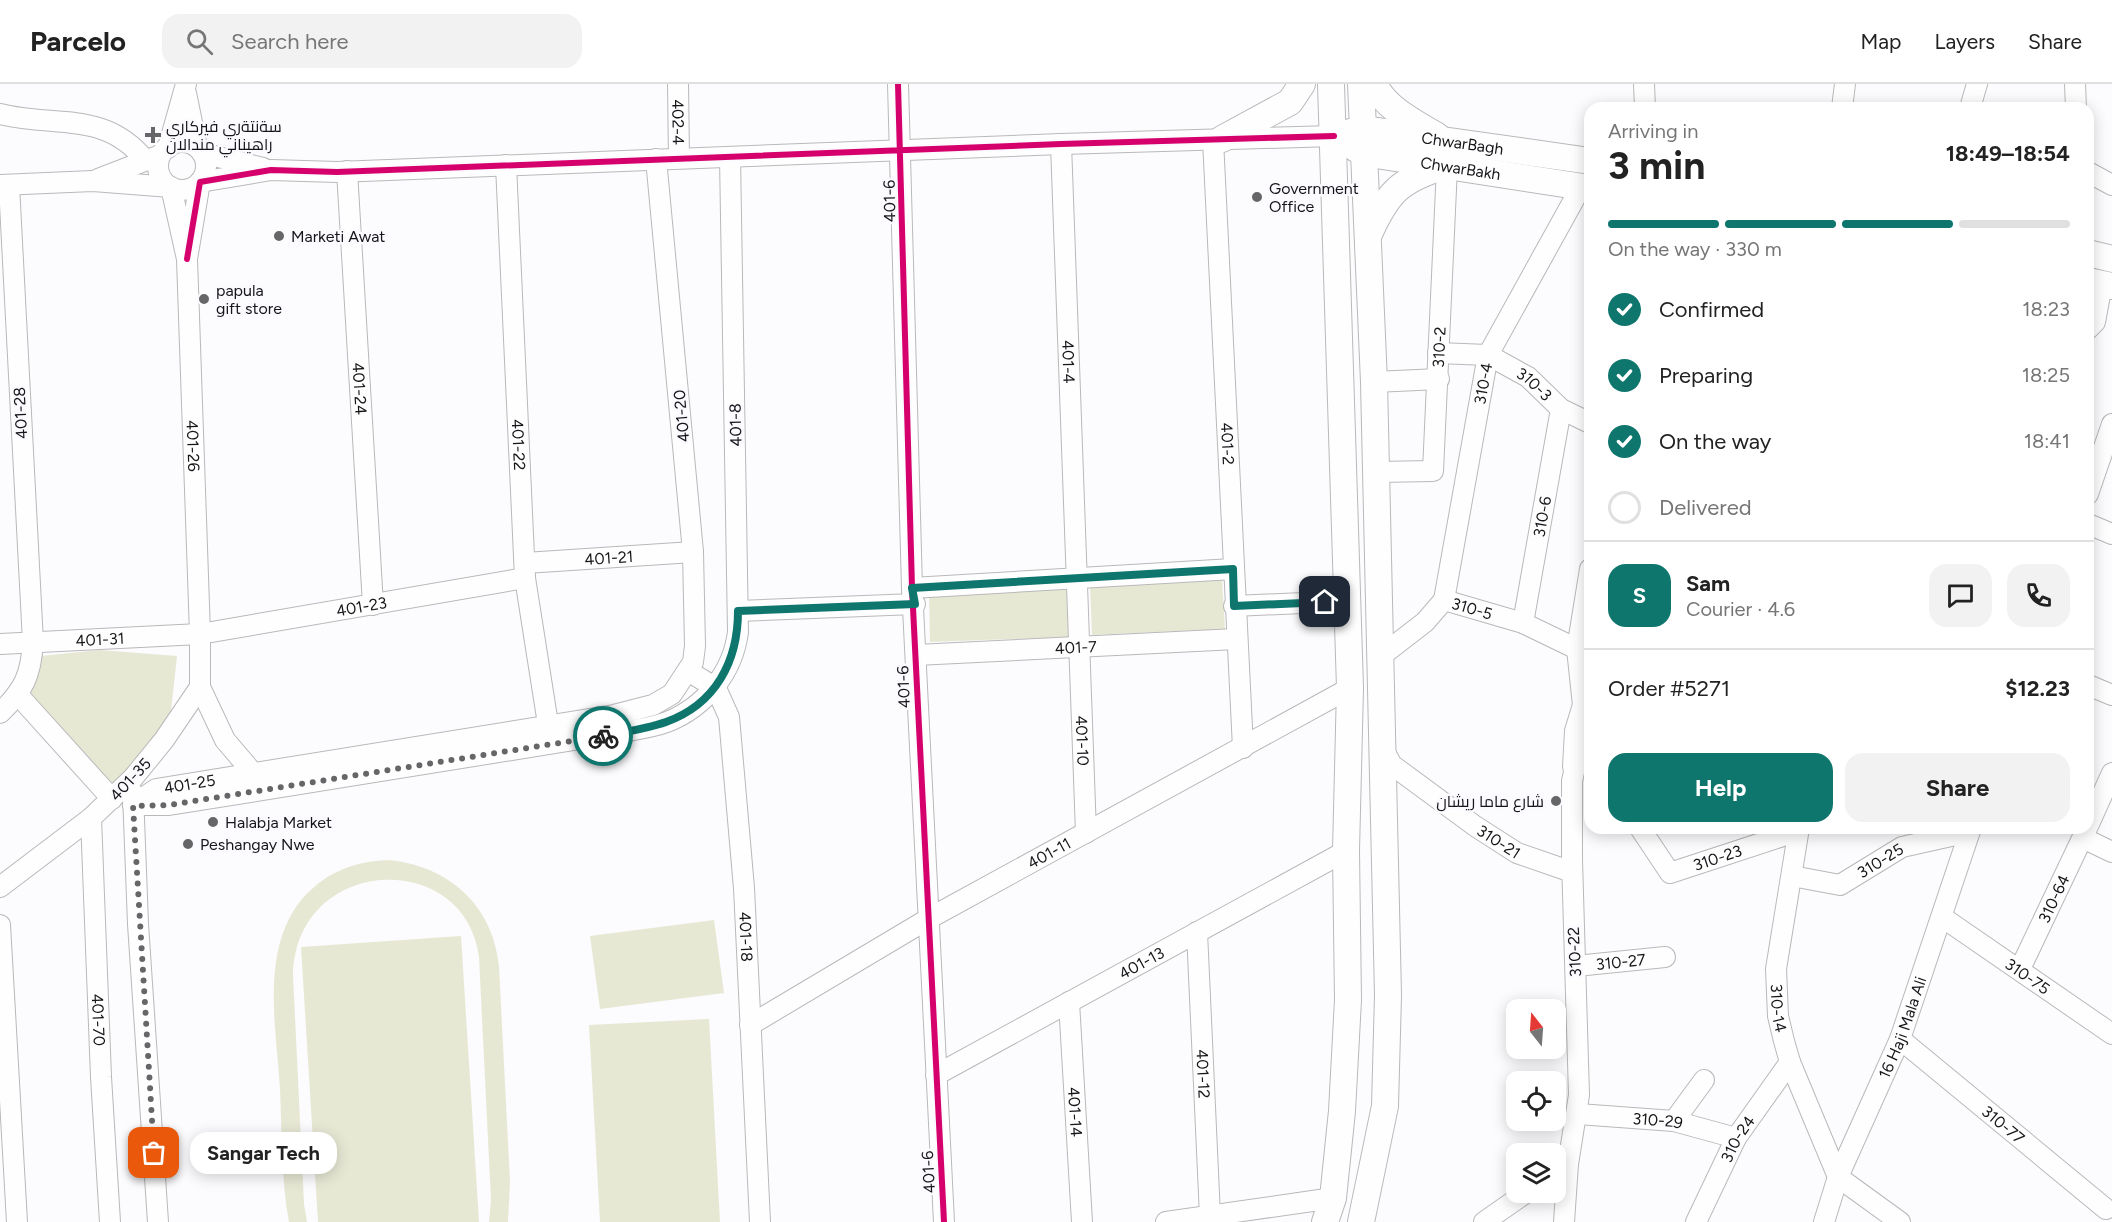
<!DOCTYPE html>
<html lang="en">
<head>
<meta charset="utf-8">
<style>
  :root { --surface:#fff; --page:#f2f2f2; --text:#222; --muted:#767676; --line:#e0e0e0; --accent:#0f766e }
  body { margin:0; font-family:Figtree,Cairo,sans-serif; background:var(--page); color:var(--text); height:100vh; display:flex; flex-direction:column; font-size:22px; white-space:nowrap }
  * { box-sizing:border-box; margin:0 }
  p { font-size:20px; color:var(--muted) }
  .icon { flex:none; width:33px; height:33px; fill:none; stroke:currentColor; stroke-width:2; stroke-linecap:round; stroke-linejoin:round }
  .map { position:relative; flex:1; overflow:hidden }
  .sheet { position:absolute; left:1584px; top:18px; width:510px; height:732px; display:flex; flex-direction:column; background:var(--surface); border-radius:18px; box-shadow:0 3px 15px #0003 }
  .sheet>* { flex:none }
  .needle { width:39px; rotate:343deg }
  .fabs { position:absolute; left:1506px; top:915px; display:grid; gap:12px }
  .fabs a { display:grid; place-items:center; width:60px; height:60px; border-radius:12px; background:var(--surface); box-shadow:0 3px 15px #0003; font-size:30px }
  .pin { position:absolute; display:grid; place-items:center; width:51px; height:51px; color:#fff; margin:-26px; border-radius:12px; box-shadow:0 3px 9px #0006 }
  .courier { position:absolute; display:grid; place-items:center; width:60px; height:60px; margin:-30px; border:4px solid #0f766e; border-radius:50%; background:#fff; color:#222; box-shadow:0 2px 8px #0007 }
  .bubble { position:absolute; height:42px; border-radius:18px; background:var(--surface); box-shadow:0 3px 15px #0003; font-size:20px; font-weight:700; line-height:42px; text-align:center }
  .summary em { font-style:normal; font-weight:700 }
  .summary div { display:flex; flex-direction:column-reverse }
  .summary { display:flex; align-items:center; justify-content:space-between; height:102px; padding:0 24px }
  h1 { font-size:39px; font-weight:700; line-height:45px }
  .bar { display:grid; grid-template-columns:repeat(4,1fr); gap:9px 6px; align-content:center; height:72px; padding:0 24px }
  .bar i { height:8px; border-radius:4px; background:var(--line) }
  .bar .on { background:var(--accent) }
  .bar p { grid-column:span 4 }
  .line { display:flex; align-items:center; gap:15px; padding:0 24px; border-top:2px solid var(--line) }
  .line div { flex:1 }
  .round { display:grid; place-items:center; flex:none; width:63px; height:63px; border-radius:18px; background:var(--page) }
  ol { padding:0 24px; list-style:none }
  li { display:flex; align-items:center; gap:18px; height:66px }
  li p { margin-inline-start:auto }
  li .icon { padding:6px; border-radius:50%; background:var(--accent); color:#fff; stroke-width:4 }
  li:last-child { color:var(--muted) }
  li i { width:33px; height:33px; border:3px solid var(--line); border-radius:50% }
  .action { display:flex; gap:12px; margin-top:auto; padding:12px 24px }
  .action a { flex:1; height:69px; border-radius:18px; background:var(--accent); color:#fff; font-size:24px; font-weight:700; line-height:69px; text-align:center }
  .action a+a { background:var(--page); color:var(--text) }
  header { display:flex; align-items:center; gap:36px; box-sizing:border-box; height:84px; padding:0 30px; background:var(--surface); border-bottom:2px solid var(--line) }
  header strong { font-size:28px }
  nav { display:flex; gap:33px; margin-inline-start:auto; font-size:21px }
  .search { width:420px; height:54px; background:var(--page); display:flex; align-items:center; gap:15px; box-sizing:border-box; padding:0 21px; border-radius:18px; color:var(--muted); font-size:22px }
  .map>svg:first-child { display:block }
  .green { fill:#e7e8d4 }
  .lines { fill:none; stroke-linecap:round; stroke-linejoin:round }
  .minor-casing { stroke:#b9b8ba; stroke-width:22 }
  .major-casing { stroke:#b9b8ba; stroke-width:28 }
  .minor { stroke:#fffeff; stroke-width:20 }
  .major { stroke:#fffeff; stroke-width:26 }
  .cycleway-casing { stroke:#fbfafe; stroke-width:10 }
  .cycleway { stroke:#d6006c; stroke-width:6 }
  .done { stroke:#666668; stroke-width:6; stroke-dasharray:0 10.8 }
  .route { stroke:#0f766e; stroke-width:8 }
  .poi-dot { fill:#666668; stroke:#fbfafe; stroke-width:2 }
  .labels { text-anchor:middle; stroke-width:5; stroke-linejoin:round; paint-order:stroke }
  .street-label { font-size:16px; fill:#161518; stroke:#fbfafe }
  .poi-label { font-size:16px; fill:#161518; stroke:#fbfafe; text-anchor:start }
</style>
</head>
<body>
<header>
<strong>Parcelo</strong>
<div class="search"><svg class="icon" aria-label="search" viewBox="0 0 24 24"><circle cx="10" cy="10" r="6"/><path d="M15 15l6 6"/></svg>Search here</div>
<nav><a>Map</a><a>Layers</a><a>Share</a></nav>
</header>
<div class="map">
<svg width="2112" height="1138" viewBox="0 0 2112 1138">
  <rect width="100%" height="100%" fill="#fcfbfd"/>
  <!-- green -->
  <path class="green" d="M 1222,496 L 1225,545 L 1092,551 L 1090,502 Z
    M 1069,505 L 1070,553 L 930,558 L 929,510 Z
    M 100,566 L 177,572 L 170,636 L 112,708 L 22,612 L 40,572 Z
    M 387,776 C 448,781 493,821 499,882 L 510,1098 L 508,1138 L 489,1138 L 491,1116 L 479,873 C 465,764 296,771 293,891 L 304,1120 L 307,1138 L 289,1138 C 281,1095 282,1049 280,1005 C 276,937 256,847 319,799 C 338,784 362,777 387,776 Z
    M 714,836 L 724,909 L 600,925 L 590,852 Z
    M 461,852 L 479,1138 L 318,1138 L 301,863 Z
    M 709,935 L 720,1138 L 600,1138 L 589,941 Z"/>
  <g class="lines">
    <defs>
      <g id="minor">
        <path id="s1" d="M 678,0 L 679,74"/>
        <path d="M 898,0 L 912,504 L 944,1138"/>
        <path d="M 1644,0 L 1645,24"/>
        <path d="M 2075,0 L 2076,24"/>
        <path d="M 186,9 L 197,63"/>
        <path d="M 1842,24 L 1845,0"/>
        <path d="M 1970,24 L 1977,0"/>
        <path d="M 0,30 C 55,44 104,26 145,76"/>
        <path id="s2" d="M 1213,56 L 1243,664"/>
        <circle cx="182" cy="82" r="24"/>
        <path id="s3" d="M 1061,60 L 1086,749"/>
        <path d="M 168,64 L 186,0"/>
        <path d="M 202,69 L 263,84"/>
        <path id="s4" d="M 506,81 L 525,494 L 548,640"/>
        <path id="s5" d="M 347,87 L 373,521"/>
        <path d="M 2088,88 L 2112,101"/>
        <path d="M 98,95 L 155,73"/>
        <path id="s6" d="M 0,101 L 93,97 L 171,103 L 187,175 L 200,550 L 200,603 L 164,656 L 133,694 L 91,734 L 0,803"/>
        <path d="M 187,175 L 200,98 L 271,86 L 337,88 L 1061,60 L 1334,52"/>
        <path d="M 2088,245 L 2095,238 L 2102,200"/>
        <path id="s7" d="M 1438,269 L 1488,271 L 1528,293 L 1561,325 L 1590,339"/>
        <path d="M 1374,298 L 1439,295"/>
        <path id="s8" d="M 1377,388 L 1433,387 L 1447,83"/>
        <path d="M 2088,410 L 2112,340"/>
        <path d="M 2088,440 L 2112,450"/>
        <path id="s9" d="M 525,479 L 693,468"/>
        <path d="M 912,504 L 1233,485"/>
        <path id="s10" d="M 1444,516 L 1488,271 L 1581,103"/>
        <path d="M 1234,522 L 1348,517"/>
        <path d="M 738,527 L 915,520"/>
        <path id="s11" d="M 1523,539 L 1561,325"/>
        <path id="s12" d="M 0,560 L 200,550 L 525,494"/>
        <path id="s13" d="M 916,571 L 1236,555"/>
        <path id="s14" d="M 1381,572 L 1425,538 L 1444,516 L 1523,539 L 1577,565"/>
        <path id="s15" d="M 688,587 L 716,604 L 729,633 L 744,804 L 760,1138"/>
        <path d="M 2088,601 L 2112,611"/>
        <path d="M 200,603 L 225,656 L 253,689"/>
        <path d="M 19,612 L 112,715"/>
        <path d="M 0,629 C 24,606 31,591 33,558 L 9,101"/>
        <path id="s16" d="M 1382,663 L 1392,681 L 1475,742 L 1517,769 L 1572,788"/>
        <path d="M 1573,683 L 1575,647 L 1583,621 L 1577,565 L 1590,485"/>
        <path d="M 133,709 L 138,840 L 158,1138"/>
        <path d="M 133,721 L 169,721 L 617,649 C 633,646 651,644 667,638 C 705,623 733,588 738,548 L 730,73"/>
        <path id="s17" d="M 133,721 L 156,705 L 614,631 L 653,621 L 672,610 L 693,578 L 695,562 L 693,468 L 656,75"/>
        <path id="s18" d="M 91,734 L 101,993 L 110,1138"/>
        <path d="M 2088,742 L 2112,689"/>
        <path id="s19" d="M 1640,744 L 1670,789 L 1798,747"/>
        <path id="s20" d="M 1799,744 L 1776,885 L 1778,932 L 1784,957 L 1790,978 L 1838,1093 L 1900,1138"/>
        <path d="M 2083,754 L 2112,768"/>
        <path id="s21" d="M 1792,792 L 1840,801 L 1902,763 L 1969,748"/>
        <path id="s22" d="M 1942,833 L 2112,950"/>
        <path d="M 0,841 L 17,1138"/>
        <path id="s23" d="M 1197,848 L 1210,1132"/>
        <path id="s24" d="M 1576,882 L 1665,873"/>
        <path id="s25" d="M 2020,885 L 2087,744"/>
        <path id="s26" d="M 1069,918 L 1082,1138"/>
        <path id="s27" d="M 750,941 L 928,835 L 1350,604"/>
        <path id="s28" d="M 1900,955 L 2106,1125"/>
        <path id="s29" d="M 936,991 L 1346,767"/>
        <path id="s30" d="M 1578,1030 L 1674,1037 L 1736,1054"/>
        <path d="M 1674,1037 L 1704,996"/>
        <path d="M 1166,1138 L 1333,1114"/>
        <path d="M 1484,1138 L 1527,1108"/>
        <path d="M 1564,1138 L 1568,1080 L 1579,1011 L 1572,776 L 1572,697 L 1578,670 L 1590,663"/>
        <path id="s31" d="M 1696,1138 L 1736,1054 L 1790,978"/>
        <path id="s32" d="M 1824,1138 L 1838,1093 L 1900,955 L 1971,744"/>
      </g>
      <g id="major">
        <path d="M 1374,0 C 1386,25 1414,38 1437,52"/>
        <path id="s33" d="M 1347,49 L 1364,45 L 1590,77"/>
        <path d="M 1222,55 L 1290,18 L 1302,0"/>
        <path id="s34" d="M 1350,61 L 1363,69 L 1590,104"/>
        <path d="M 1369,150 C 1387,110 1399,96 1442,83"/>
        <path d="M 2088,169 L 2112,175"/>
        <path d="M 2088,197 L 2112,202"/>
        <path d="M 1325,1138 L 1333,1114 L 1342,1027 L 1348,916 L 1346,767 L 1350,604 L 1331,0"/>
        <path d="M 1361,1138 L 1385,1022 L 1388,911 L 1374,298 L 1361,0"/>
      </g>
    </defs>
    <!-- minor casing -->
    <use href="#minor" class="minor-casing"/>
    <!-- major casing -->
    <use href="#major" class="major-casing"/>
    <!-- minor -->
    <use href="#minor" class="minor"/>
    <!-- major -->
    <use href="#major" class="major"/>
    <defs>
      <path id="cycleway" d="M 898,0 L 912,504 L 944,1138
        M 187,175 L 200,98 L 271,86 L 337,88 L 1061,60 L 1334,52"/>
    </defs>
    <!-- cycleway casing -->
    <use href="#cycleway" class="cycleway-casing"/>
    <!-- cycleway -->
    <use href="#cycleway" class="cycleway"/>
  </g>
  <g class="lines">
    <!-- done -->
    <path class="done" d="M 154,1069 L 133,722 L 169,721 L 603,652"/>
    <!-- route -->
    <path class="route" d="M 603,652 C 624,648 646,645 666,638 C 716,620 738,577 738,527 L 915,520 L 912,504 L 1233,485 L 1234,522 L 1325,518"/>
  </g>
  <!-- markers -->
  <g class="poi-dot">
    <path d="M150 42h6v6h6v6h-6v6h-6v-6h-6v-6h6z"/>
    <circle cx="1257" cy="113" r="6"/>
    <circle cx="279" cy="152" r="6"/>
    <circle cx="204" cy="215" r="6"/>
    <circle cx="1556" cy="717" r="6"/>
    <circle cx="213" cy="738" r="6"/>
    <circle cx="188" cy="760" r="6"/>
  </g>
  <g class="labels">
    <!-- street labels -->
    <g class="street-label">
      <text dy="6" stroke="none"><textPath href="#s1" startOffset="38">402-4</textPath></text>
      <text dy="6" stroke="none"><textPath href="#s33" startOffset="117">ChwarBagh</textPath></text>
      <text dy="6" stroke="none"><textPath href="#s34" startOffset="114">ChwarBakh</textPath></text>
      <text transform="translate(889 117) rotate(-91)" y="6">401-6</text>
      <text dy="6" stroke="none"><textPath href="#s8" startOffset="180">310-2</textPath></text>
      <text dy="6" stroke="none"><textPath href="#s3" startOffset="218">401-4</textPath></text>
      <text dy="6" stroke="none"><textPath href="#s10" startOffset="220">310-4</textPath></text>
      <text dy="6" stroke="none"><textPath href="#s7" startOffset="105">310-3</textPath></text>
      <text dy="6" stroke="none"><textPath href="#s5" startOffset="218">401-24</textPath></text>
      <text transform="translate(20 329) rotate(-93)" y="6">401-28</text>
      <text transform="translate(681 332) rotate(-95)" y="6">401-20</text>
      <text transform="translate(735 341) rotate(-91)" y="6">401-8</text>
      <text dy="6" stroke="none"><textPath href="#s2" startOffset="304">401-2</textPath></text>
      <text dy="6" stroke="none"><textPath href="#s4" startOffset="280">401-22</textPath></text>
      <text dy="6" stroke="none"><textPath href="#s6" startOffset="432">401-26</textPath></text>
      <text dy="6" stroke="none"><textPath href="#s11" startOffset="108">310-6</textPath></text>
      <text dy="6" stroke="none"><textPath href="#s9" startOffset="84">401-21</textPath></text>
      <text dy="6" stroke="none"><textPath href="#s12" startOffset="364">401-23</textPath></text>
      <text dy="6" stroke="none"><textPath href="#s14" startOffset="114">310-5</textPath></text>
      <text dy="6" stroke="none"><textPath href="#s12" startOffset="100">401-31</textPath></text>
      <text dy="6" stroke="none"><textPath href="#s13" startOffset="160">401-7</textPath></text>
      <text transform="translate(903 603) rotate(-92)" y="6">401-6</text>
      <text dy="6" stroke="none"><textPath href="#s3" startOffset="597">401-10</textPath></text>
      <text transform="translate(130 695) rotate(-47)" y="6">401-35</text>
      <text dy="6" stroke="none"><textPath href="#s17" startOffset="62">401-25</textPath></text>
      <text dy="6" stroke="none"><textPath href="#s16" startOffset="152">310-21</textPath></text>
      <text dy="6" stroke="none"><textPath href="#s27" startOffset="345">401-11</textPath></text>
      <text dy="6" stroke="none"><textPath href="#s19" startOffset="104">310-23</textPath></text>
      <text dy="6" stroke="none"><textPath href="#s21" startOffset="96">310-25</textPath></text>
      <text dy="6" stroke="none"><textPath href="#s25" startOffset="78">310-64</textPath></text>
      <text dy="6" stroke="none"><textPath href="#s15" startOffset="285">401-18</textPath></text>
      <text transform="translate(1574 868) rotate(-93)" y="6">310-22</text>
      <text dy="6" stroke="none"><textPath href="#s24" startOffset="45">310-27</textPath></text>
      <text dy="6" stroke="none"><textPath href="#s29" startOffset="234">401-13</textPath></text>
      <text dy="6" stroke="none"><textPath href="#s22" startOffset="104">310-75</textPath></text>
      <text dy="6" stroke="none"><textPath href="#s20" startOffset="182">310-14</textPath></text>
      <text dy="6" stroke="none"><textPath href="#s18" startOffset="202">401-70</textPath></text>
      <text dy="6" stroke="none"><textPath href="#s32" startOffset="210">16 Haji Mala Ali</textPath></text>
      <text dy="6" stroke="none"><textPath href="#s23" startOffset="142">401-12</textPath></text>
      <text dy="6" stroke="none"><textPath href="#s26" startOffset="110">401-14</textPath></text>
      <text dy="6" stroke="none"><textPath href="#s30" startOffset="80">310-29</textPath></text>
      <text dy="6" stroke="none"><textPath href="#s28" startOffset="134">310-77</textPath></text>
      <text dy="6" stroke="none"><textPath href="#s31" startOffset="93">310-24</textPath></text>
      <text transform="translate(928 1088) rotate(-93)" y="6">401-6</text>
    </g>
    <!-- poi labels -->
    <g class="poi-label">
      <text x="166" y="48">سةنتةري فيركاري<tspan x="166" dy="18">راهيناني مندالان</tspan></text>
      <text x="1269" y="110">Government<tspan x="1269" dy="18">Office</tspan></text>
      <text x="291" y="158">Marketi Awat</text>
      <text x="216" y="212">papula<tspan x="216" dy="18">gift store</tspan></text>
      <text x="1544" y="723" text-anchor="end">شارع ماما ريشان</text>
      <text x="225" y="744">Halabja Market</text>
      <text x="200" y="766">Peshangay Nwe</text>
    </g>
  </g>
</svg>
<div class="fabs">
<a><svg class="needle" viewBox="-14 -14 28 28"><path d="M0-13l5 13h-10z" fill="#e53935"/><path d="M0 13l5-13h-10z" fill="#767676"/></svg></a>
<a><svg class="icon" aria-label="locate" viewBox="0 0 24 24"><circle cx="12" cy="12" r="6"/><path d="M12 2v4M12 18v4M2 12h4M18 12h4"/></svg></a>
<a><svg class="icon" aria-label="layers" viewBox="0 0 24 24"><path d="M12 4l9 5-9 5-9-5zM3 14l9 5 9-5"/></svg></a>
</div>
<div class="pin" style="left:154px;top:1069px;background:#ea580c"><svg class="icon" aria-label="bag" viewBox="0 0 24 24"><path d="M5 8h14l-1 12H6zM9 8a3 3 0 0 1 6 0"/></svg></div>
<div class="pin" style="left:1325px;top:518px;background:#1f2937"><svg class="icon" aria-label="home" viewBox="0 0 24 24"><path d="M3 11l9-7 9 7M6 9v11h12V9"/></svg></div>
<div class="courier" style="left:603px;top:652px"><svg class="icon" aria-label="bike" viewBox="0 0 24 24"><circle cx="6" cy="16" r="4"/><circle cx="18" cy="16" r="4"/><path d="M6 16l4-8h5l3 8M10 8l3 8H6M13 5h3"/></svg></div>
<div class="bubble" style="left:190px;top:1048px;width:147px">Sangar Tech</div>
<section class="sheet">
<div class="summary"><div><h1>3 min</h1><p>Arriving in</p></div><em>18:49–18:54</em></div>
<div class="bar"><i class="on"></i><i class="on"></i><i class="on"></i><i></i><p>On the way · 330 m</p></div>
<ol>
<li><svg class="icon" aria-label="check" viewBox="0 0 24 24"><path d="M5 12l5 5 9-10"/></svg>Confirmed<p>18:23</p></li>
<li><svg class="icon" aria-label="check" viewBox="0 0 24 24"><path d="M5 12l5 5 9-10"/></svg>Preparing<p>18:25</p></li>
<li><svg class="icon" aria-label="check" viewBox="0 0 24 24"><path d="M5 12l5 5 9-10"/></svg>On the way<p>18:41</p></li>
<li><i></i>Delivered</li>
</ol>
<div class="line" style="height:108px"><b class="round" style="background:var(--accent);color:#fff">S</b><div><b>Sam</b><p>Courier · 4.6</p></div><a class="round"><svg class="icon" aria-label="chat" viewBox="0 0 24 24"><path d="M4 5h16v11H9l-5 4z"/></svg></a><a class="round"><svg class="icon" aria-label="phone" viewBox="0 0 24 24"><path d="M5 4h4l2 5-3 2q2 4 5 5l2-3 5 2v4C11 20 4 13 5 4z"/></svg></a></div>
<div class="line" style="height:78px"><div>Order #5271</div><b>$12.23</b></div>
<div class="action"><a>Help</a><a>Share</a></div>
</section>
</div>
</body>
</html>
